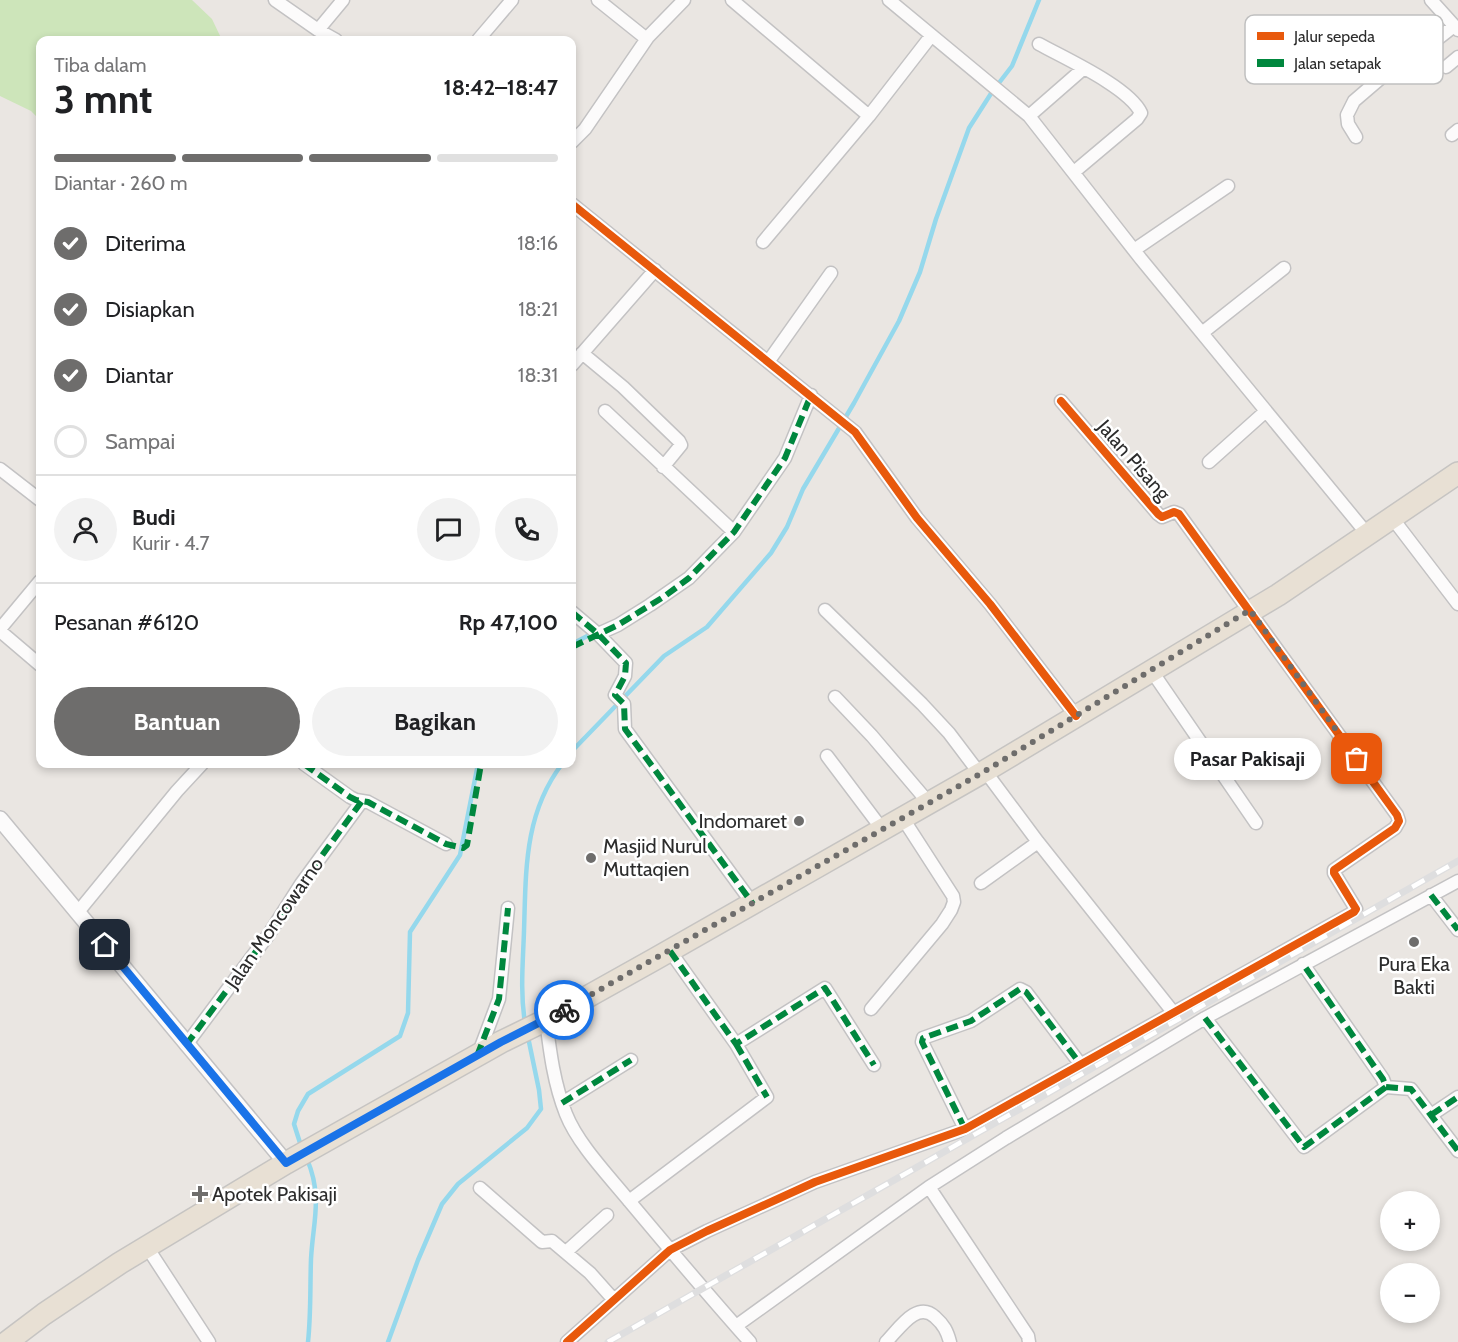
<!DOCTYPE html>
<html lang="id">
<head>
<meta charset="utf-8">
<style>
  :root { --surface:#fff; --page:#f2f2f2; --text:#202124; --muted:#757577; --line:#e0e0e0; --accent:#6e6d6c }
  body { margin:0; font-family:Cabin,sans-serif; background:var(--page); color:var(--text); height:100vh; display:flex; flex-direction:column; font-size:22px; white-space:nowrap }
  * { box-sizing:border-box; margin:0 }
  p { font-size:20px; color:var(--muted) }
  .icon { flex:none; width:33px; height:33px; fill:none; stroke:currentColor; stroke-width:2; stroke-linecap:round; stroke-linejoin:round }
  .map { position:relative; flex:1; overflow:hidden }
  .panel { position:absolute; left:36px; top:36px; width:540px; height:732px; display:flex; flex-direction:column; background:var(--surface); border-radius:12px; box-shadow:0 3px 9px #0003 }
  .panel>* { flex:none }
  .buttons { position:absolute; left:1380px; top:1191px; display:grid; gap:12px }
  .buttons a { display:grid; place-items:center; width:60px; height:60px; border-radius:50%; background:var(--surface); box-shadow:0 3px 9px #0003; font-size:30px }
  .pin { position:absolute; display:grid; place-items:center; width:51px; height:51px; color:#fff; margin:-26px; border-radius:12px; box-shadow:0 3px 9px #0006 }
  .courier { position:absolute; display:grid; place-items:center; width:60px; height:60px; margin:-30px; border:4px solid #1a73e8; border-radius:50%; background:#fff; color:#222; box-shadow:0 2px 8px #0007 }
  .bubble { position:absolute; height:42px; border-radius:21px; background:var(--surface); box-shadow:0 3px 9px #0003; font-size:20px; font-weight:700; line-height:42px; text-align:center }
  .head em { font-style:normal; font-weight:700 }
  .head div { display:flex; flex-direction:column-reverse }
  .head { display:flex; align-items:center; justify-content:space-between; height:102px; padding:0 18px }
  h1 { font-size:39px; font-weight:700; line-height:45px }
  .bar { display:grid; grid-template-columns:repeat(4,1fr); gap:9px 6px; align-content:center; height:72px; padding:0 18px }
  .bar i { height:8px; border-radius:4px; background:var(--line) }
  .bar .active { background:var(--accent) }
  .bar p { grid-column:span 4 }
  .line { display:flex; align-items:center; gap:15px; padding:0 18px; border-top:2px solid var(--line) }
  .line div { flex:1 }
  .round { display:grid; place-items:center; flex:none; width:63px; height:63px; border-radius:32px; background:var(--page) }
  ol { padding:0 18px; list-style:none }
  li { display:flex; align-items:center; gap:18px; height:66px }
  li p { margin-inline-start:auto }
  li .icon { padding:6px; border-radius:50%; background:var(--accent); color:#fff; stroke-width:4 }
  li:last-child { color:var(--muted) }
  li i { width:33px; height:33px; border:3px solid var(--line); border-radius:50% }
  .primary-button { display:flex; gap:12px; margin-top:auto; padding:12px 18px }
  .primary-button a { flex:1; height:69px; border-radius:36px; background:var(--accent); color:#fff; font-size:24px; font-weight:700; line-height:69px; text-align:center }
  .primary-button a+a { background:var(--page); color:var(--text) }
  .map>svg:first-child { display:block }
  .green { fill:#cde5ba }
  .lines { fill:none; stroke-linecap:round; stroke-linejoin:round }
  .stream { stroke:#95d8ec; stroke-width:4.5 }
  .minor-casing { stroke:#c3c2c3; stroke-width:15 }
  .tertiary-casing { stroke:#c3c2c3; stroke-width:18 }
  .trunk-casing { stroke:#c6c4c2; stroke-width:24 }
  .minor { stroke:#fcfbfb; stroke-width:12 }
  .tertiary { stroke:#fcfbfb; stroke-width:15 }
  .trunk { stroke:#e8e0d4; stroke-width:21 }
  .rail-casing { stroke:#dededf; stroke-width:7 }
  .rail { stroke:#fff; stroke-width:4.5; stroke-dasharray:14; stroke-linecap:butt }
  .quiet { stroke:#00873e; stroke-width:6; stroke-dasharray:12 6; stroke-linecap:butt }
  .cycleway-casing { stroke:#fff; stroke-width:11 }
  .cycleway { stroke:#e8590c; stroke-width:8 }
  .done { stroke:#6e6d6c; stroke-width:6; stroke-dasharray:0 10.8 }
  .route { stroke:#1a73e8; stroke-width:8 }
  .poi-dot { fill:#6e6d6c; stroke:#fff; stroke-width:2 }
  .labels { text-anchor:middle; stroke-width:5; stroke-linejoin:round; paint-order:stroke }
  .street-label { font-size:20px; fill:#2c2c2c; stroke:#fff }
  .poi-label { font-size:20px; fill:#2c2c2c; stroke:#fff; text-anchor:start }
  .key { fill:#fff; stroke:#c0c0c0; stroke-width:1.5 }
  .key-label { font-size:16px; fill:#2c2c2c }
</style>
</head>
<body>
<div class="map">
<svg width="1458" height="1342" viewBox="0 0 1458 1342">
  <rect width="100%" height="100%" fill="#eae6e2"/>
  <!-- green -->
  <path class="green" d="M 0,0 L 192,0 L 212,19 L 222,40 L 40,40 L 40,120 L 31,111 L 0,96 Z"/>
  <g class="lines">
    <!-- stream -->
    <path class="stream" d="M 572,644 L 595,632
      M 572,751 L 664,656 L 707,627 L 771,553 L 787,527 L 803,489 L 854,403 L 899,321 L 920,272 L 936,219 L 969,128 L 992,92 L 1012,66 L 1039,0
      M 525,1023 C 520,992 523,962 524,931 C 526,870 524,814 562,764
      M 301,1146 L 294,1124 L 298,1111 L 308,1094 L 400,1036 L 408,1013 L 410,932 L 460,855 L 478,764
      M 307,1159 C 323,1197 313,1221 311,1259 C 310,1287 311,1314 308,1342
      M 388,1342 L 418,1260 L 442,1204 L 458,1184 L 527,1128 L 541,1109 L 539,1090 L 528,1037"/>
    <defs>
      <path id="minor" d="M 275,0 L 318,30 L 336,40
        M 598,0 L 643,36 L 648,37 L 684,0
        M 732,0 L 869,116
        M 889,0 L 1029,116 L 1141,259 L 1368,535
        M 1431,0 L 1458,30
        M 318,30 L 343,0
        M 478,40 L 512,0
        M 1039,44 C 1064,58 1129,87 1141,113 L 1137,119 L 1074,172
        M 1446,67 L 1458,57
        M 1029,116 L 1084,68
        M 1452,135 L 1458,130
        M 1356,137 L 1348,124 L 1347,115 L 1354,101 L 1396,65 L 1422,51 L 1454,26
        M 572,142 L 585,129 L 648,37
        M 572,204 L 855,432 L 917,518 L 990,604 L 1076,716
        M 763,242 L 869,116 L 931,36
        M 1134,250 L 1228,186
        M 1202,333 L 1284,268
        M 582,353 L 623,387 L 679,441 L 681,445 L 663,467
        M 768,362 L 831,273
        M 572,365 L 655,270
        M 605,411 L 734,532
        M 1209,462 L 1266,411
        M 0,469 L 40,500
        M 1393,519 L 1458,604
        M 825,610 L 922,704 L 949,733 L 980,774
        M 572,612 L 598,634 L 626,663 L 625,676 L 615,695 L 624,704 L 625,729 L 753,904
        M 0,629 L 40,581
        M 0,631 L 40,665
        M 598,634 L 618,625 L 650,605 L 689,578 L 734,532 L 785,458 L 811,395
        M 1151,670 L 1256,823
        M 835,697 L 872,736 L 928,802
        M 827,756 L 882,829
        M 304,764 L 350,797 L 356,800 L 368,802 L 446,844
        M 985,771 L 1038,842 L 1173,1012
        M 981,883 L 1038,842
        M 1431,895 L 1458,930
        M 78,912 L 177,791 L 202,764
        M 670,951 L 736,1044 L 825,988 L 874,1065
        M 871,1009 L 942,924 L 951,910 L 954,902 L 953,896 L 902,817
        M 1205,1018 L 1304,1147 L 1386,1087 L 1383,1079 L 1303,964
        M 546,1020 C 550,1052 554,1084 566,1114 C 577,1142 605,1172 625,1196 C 666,1245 707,1294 750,1342
        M 186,1045 L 269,934 L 301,884 L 362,801
        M 478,1055 L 499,999 L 508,908
        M 1386,1087 L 1411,1089 L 1458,1151
        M 562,1103 L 631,1060
        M 1431,1115 L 1458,1097
        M 965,1129 L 922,1042 L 923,1038 L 971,1021 L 1020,989 L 1026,992 L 1081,1065
        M 929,1187 L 1028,1336 L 1029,1342
        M 480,1188 L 542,1242 L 552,1241 L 590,1273 L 614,1300
        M 629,1201 L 767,1097 L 736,1044
        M 147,1247 L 209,1342
        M 566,1252 L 607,1215
        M 736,1326 L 929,1187 L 1006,1138 L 1205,1018 L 1458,881
        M 567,1342 L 670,1250 L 707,1231 L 815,1182 L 965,1129 L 1354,912 L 1356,909 L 1334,873 L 1334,870 L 1395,828 L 1399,821 L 1397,815 L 1179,514 L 1174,512 L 1162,517 L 1158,514 L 1061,401
        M 886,1342 C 899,1329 917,1300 935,1317 C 944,1325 947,1331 950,1342"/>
      <path id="tertiary" d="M 0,819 L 286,1163"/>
      <path id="trunk" d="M 7,1342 L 44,1314 L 120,1263 L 286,1163 L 501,1042 L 546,1020 L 655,959 L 985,771 L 1278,595 L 1458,473"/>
    </defs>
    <!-- minor casing -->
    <use href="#minor" class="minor-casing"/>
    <!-- tertiary casing -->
    <use href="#tertiary" class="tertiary-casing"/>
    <!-- trunk casing -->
    <use href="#trunk" class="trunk-casing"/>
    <!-- minor -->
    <use href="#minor" class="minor"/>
    <!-- tertiary -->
    <use href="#tertiary" class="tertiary"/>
    <!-- trunk -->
    <use href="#trunk" class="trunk"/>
    <defs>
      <path id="rail" d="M 608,1342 L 1458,861"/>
    </defs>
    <!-- rail casing -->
    <use href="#rail" class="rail-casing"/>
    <!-- rail -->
    <use href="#rail" class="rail"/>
    <!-- quiet -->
    <path class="quiet" d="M 572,612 L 598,634 L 626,663 L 625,676 L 615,695 L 624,704 L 625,729 L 753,904
      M 572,647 L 618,625 L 665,596 L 689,578 L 734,532 L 785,458 L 811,395
      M 304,764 L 350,797 L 356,800 L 368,802 L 446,844 L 463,848 L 467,845 L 481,764
      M 1431,895 L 1458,930
      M 670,951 L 736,1044 L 825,988 L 874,1065
      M 1205,1018 L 1304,1147 L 1386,1087 L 1383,1079 L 1303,964
      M 736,1044 L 767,1097
      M 186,1045 L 269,934 L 301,884 L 362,801
      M 477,1056 L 499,999 L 508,908
      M 1386,1087 L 1411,1089 L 1458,1151
      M 562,1103 L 631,1060
      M 1431,1115 L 1458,1097
      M 965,1129 L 922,1042 L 923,1038 L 971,1021 L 1020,989 L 1026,992 L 1081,1065"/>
    <defs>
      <path id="cycleway" d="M 572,204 L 855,432 L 917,518 L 990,604 L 1076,716
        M 567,1342 L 670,1250 L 707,1231 L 815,1182 L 965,1129 L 1354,912 L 1356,909 L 1334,873 L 1334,870 L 1395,828 L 1399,821 L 1397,815 L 1179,514 L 1174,512 L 1162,517 L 1158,514 L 1061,401"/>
    </defs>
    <!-- cycleway casing -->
    <use href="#cycleway" class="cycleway-casing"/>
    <!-- cycleway -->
    <use href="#cycleway" class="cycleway"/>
  </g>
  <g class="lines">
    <!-- done -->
    <path class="done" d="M 564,1010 L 980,774 L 1250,610 L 1357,759"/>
    <!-- route -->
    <path class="route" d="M 105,945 L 286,1163 L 501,1042 L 564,1010"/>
  </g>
  <!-- markers -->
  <g class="poi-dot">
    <circle cx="799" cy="821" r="6"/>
    <circle cx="591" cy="858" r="6"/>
    <circle cx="1414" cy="942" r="6"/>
    <path d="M197 1185h6v6h6v6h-6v6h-6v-6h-6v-6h6z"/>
  </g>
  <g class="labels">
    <!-- street labels -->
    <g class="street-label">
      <text transform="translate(1134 460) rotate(49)" y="7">Jalan Pisang</text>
      <text transform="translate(274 923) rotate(-55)" y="7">Jalan Moncowarno</text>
    </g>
    <!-- poi labels -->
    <g class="poi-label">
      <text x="787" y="828" text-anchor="end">Indomaret</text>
      <text x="603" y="853">Masjid Nurul<tspan x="603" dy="23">Muttaqien</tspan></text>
      <text x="1414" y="971" text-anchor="middle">Pura Eka<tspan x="1414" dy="23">Bakti</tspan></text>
      <text x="212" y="1201">Apotek Pakisaji</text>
    </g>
  </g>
  <!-- legend -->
  <rect x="1245" y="15" width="198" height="69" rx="9" class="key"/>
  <rect x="1257" y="32" width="27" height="8" fill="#e8590c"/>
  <rect x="1257" y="59" width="27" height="8" fill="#00873e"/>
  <g class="key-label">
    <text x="1294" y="42">Jalur sepeda</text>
    <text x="1294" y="69">Jalan setapak</text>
  </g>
</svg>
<div class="buttons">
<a>+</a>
<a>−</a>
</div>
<div class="pin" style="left:1357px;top:759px;background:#ea580c"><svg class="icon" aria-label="bag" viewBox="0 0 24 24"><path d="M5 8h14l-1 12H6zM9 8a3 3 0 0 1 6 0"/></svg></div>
<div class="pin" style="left:105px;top:945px;background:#1f2937"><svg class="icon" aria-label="home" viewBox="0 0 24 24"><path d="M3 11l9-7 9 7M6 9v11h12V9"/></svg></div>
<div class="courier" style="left:564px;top:1010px"><svg class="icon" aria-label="bike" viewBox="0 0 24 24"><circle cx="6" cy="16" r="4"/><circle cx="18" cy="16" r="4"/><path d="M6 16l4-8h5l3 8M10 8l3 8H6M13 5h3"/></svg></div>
<div class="bubble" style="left:1174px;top:738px;width:147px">Pasar Pakisaji</div>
<section class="panel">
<div class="head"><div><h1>3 mnt</h1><p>Tiba dalam</p></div><em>18:42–18:47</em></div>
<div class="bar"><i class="active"></i><i class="active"></i><i class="active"></i><i></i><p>Diantar · 260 m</p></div>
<ol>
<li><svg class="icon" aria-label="check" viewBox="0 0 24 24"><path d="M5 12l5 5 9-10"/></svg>Diterima<p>18:16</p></li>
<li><svg class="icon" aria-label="check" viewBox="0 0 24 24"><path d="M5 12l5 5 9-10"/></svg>Disiapkan<p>18:21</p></li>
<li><svg class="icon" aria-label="check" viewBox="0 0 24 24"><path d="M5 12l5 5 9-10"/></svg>Diantar<p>18:31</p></li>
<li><i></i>Sampai</li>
</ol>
<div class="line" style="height:108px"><a class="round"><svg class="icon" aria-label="person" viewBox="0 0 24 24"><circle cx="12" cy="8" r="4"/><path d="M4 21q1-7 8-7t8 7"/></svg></a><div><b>Budi</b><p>Kurir · 4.7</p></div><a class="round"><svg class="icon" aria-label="chat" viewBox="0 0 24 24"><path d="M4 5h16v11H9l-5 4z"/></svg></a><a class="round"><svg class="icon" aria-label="phone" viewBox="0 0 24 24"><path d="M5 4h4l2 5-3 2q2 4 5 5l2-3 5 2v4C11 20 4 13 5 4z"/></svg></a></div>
<div class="line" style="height:78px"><div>Pesanan #6120</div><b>Rp 47,100</b></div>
<div class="primary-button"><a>Bantuan</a><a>Bagikan</a></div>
</section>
</div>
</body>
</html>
